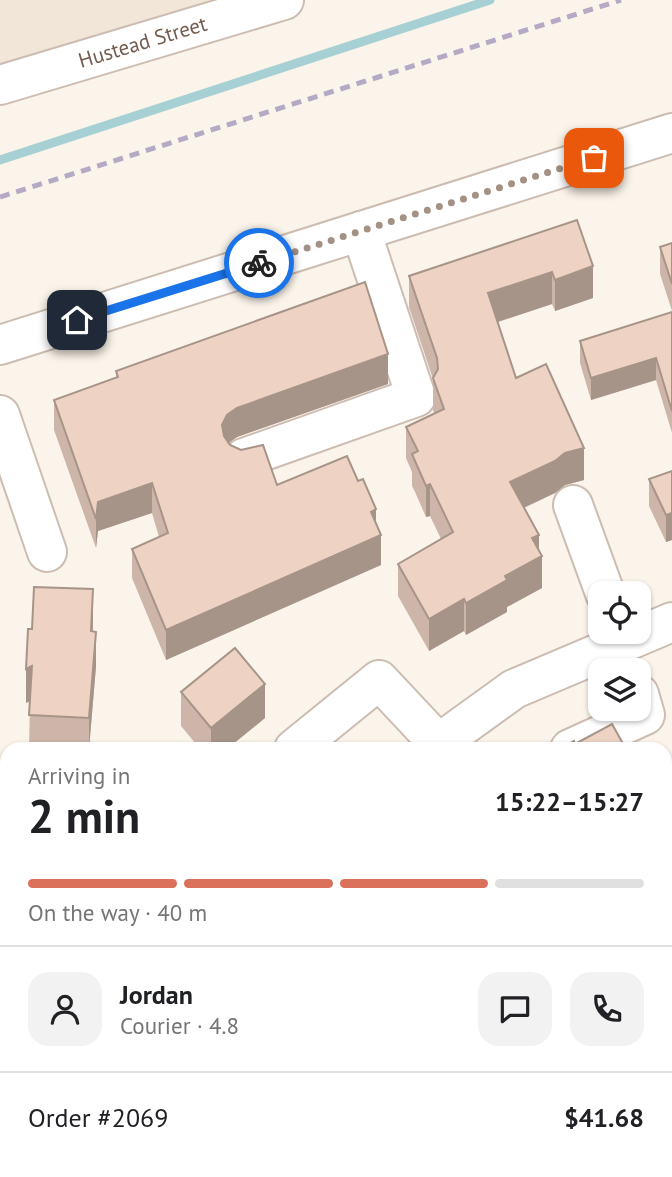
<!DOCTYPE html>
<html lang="en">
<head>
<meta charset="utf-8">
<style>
  :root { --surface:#fff; --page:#f2f2f2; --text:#202124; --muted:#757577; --line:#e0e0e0; --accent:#db715a }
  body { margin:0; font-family:"PT Sans",sans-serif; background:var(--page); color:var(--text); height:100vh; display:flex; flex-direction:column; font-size:26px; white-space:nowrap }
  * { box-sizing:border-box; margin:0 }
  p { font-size:23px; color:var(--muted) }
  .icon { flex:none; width:38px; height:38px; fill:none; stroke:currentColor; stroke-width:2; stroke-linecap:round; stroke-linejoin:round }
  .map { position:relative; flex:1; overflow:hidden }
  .drawer { position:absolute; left:0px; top:742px; width:672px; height:436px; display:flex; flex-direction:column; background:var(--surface); border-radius:21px 21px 0 0; box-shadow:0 2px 5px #0004 }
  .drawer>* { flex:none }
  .tools { position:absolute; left:588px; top:581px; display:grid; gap:14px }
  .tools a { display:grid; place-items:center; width:63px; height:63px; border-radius:14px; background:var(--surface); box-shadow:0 2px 5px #0004; font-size:35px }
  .pin { position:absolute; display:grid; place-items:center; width:60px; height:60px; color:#fff; margin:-30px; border-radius:14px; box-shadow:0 4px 10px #0006 }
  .courier { position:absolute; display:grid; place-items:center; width:70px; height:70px; margin:-35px; border:5px solid #1a73e8; border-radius:50%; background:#fff; color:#222; box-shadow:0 2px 9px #0007 }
  .summary em { font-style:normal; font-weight:700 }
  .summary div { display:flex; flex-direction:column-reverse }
  .summary { display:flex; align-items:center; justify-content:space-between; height:119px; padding:0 28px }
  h1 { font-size:46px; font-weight:700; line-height:52px }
  .bar { display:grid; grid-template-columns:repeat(4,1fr); gap:10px 7px; align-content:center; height:84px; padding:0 28px }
  .bar i { height:9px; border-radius:5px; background:var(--line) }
  .bar .current { background:var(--accent) }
  .bar p { grid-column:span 4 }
  .line { display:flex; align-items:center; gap:18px; padding:0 28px; border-top:2px solid var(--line) }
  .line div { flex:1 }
  .round { display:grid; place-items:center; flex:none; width:74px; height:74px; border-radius:21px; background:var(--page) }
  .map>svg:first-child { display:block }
  .residential { fill:#f2e6d9 }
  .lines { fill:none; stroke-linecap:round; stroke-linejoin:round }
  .stream { stroke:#a7d0d5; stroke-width:9 }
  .minor-casing { stroke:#cdbcb1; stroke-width:42 }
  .minor { stroke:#fff; stroke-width:38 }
  .rail { stroke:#b7a9c5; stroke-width:5; stroke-dasharray:10 7; stroke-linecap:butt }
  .wall { fill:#cdb5a9 }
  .shaded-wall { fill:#a79489 }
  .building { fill:#eed3c4; stroke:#a79489; stroke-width:2 }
  .done { stroke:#a39185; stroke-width:7; stroke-dasharray:0 12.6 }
  .route { stroke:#1a73e8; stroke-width:9 }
  .labels { text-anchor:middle; stroke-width:7; stroke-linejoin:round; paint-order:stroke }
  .street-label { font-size:21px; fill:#745b4f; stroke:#fef8f1 }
</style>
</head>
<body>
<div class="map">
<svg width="672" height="1177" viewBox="0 0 672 1177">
  <rect width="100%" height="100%" fill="#fbf4ea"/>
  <!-- residential -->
  <path class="residential" d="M 0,0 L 226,0 L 0,66 Z"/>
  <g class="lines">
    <!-- stream -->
    <path class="stream" d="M 0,160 L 490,0"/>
    <defs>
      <g id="minor">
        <path id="s1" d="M 0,85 L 284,0"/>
        <path d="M 0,345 L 672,133"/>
        <path d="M 0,415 L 47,552"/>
        <path d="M 244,458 L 416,397 L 361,231"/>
        <path d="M 573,505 L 605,593"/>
        <path d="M 294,749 L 379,680 L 439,744"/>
        <path d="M 431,749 L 514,689 L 672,622"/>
        <path d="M 570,749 L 645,715 L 639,694"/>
        <path d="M 0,987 L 7,984"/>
        <path d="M 0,1074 L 7,1070"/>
        <path d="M 0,1159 L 7,1155"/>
        <path d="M 645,1177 L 656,1171"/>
      </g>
    </defs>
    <!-- minor casing -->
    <use href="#minor" class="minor-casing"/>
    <!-- minor -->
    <use href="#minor" class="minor"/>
    <!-- rail -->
    <path class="rail" d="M 0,197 L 621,0"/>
  </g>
  <!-- wall -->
  <path class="wall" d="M 577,220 L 593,298 L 555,311 L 552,304 L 498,322 L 516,378 L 584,480 L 565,485 L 555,493 L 524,508 L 539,552 L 542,588 L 507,607 L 507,612 L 466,635 L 464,631 L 429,651 L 398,596 L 398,564 L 441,539 L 430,516 L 426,517 L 415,492 L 412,486 L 412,472 L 406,458 L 406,427 L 434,413 L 433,410 L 433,379 L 409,307 L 409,276 Z
    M 672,243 L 672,311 L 660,274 L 660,247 Z
    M 672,312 L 672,433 L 656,380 L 591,400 L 580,363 L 580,341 Z
    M 116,371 L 388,384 L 237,437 L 229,443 L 277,485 L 376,524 L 381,565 L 166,660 L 132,578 L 132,549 L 159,537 L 152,513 L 98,531 L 96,548 L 54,430 L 54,400 L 116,378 Z
    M 672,471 L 672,540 L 666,542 L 649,506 L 649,479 Z
    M 93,622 L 93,632 L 96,666 L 89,749 L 29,749 L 30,701 L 26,703 L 32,629 Z
    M 181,692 L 265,718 L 227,749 L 200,749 L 181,726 Z
    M 33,1171 L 215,1171 L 204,1177 L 36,1177 Z"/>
  <!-- shaded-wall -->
  <path class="shaded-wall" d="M 593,266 L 593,298 L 555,311 L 555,280 Z
    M 552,272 L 552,304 L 488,325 L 488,293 Z
    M 388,354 L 388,384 L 237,437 L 227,444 L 222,455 L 222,425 L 227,415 L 237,408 Z
    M 656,358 L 656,380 L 591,400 L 591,378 Z
    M 584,448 L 584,480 L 565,485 L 555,493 L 510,514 L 510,482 L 565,453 Z
    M 152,483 L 152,513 L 98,531 L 96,548 L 96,519 L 98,502 Z
    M 430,484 L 430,516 L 426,517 L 426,486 Z
    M 376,509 L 376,537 L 381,535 L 381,565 L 166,660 L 166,630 Z
    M 672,513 L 672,540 L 666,542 L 666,515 Z
    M 539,535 L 539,558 L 542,556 L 542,588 L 507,607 L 507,612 L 466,635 L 466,603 L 505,576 L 532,538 Z
    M 93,589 L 93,622 L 91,665 L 91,631 Z
    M 464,599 L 464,631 L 429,651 L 429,619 Z
    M 96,632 L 96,666 L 89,749 L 89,718 Z
    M 32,666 L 32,700 L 26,703 L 26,669 Z
    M 265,684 L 265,718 L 227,749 L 211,749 L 211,728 Z
    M 672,878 L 672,912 L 665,916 L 665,882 Z
    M 7,911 L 7,942 L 0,946 L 0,916 Z
    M 672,1071 L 672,1087 L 665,1091 L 665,1075 Z
    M 160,1171 L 215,1171 L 204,1177 L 149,1177 Z
    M 501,1171 L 501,1177 L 488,1177 Z"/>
  <!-- building -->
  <path class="building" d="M 577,220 L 593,266 L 555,280 L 552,272 L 488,293 L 516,378 L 546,364 L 584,448 L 565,453 L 555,461 L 510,482 L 539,535 L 532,538 L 542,556 L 505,576 L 507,580 L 466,603 L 464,599 L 429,619 L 398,564 L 453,532 L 430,484 L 426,486 L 415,461 L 412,454 L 418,451 L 406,427 L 444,409 L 433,378 L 438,369 L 437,358 L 409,276 Z
    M 672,243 L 672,284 L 660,247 Z
    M 365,282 L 388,354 L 237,408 L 227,415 L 222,425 L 224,436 L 230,445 L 241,450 L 263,445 L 277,485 L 347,456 L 358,481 L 363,479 L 376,509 L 371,512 L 381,535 L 166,630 L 132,549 L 168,533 L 152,483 L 98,502 L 96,519 L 54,400 L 118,377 L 116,371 Z
    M 672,312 L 672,411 L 656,358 L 591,378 L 580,341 Z
    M 672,471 L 672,513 L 666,515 L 649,479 Z
    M 34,587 L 93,589 L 91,631 L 96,632 L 89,718 L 29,715 L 32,666 L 26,669 L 28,629 L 32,629 Z
    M 235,648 L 265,684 L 211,728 L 181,692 Z
    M 612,724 L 626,749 L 559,749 L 574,741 L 575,744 Z
    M 672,804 L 672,878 L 665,882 L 665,808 Z
    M 7,809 L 7,911 L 0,916 L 0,813 Z
    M 672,1019 L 672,1071 L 665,1075 L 665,1023 Z
    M 43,1171 L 160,1171 L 149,1177 L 47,1177 Z
    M 353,1171 L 501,1171 L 488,1177 L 343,1177 Z"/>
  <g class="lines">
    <!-- done -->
    <path class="done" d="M 259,263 L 594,158"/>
    <!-- route -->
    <path class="route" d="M 77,320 L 259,263"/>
  </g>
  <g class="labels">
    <!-- street labels -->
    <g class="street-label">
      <text dy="7" stroke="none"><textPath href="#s1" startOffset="149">Hustead Street</textPath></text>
    </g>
  </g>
</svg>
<div class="tools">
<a><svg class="icon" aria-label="locate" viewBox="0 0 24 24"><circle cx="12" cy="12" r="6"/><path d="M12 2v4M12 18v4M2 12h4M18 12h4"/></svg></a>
<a><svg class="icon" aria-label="layers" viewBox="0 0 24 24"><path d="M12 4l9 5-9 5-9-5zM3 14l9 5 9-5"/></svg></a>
</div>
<div class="pin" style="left:594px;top:158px;background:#ea580c"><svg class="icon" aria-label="bag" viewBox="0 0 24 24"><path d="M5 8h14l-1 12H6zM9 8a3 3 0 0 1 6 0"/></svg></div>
<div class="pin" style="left:77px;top:320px;background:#1f2937"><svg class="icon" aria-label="home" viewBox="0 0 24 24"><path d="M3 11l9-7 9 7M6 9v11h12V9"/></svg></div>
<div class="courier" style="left:259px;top:263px"><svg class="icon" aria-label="bike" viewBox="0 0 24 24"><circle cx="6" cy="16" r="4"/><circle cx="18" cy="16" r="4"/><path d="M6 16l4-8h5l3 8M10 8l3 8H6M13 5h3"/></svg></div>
<section class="drawer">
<div class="summary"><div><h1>2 min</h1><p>Arriving in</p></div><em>15:22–15:27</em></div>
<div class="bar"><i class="current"></i><i class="current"></i><i class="current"></i><i></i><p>On the way · 40 m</p></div>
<div class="line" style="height:126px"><a class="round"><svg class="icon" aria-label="person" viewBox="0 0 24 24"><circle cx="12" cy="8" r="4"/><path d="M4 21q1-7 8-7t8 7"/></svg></a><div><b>Jordan</b><p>Courier · 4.8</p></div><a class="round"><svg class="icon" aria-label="chat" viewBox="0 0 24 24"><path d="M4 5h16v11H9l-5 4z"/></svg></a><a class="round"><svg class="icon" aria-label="phone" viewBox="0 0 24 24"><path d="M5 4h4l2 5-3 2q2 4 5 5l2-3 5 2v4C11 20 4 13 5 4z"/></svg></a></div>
<div class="line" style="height:91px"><div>Order #2069</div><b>$41.68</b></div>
</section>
</div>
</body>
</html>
